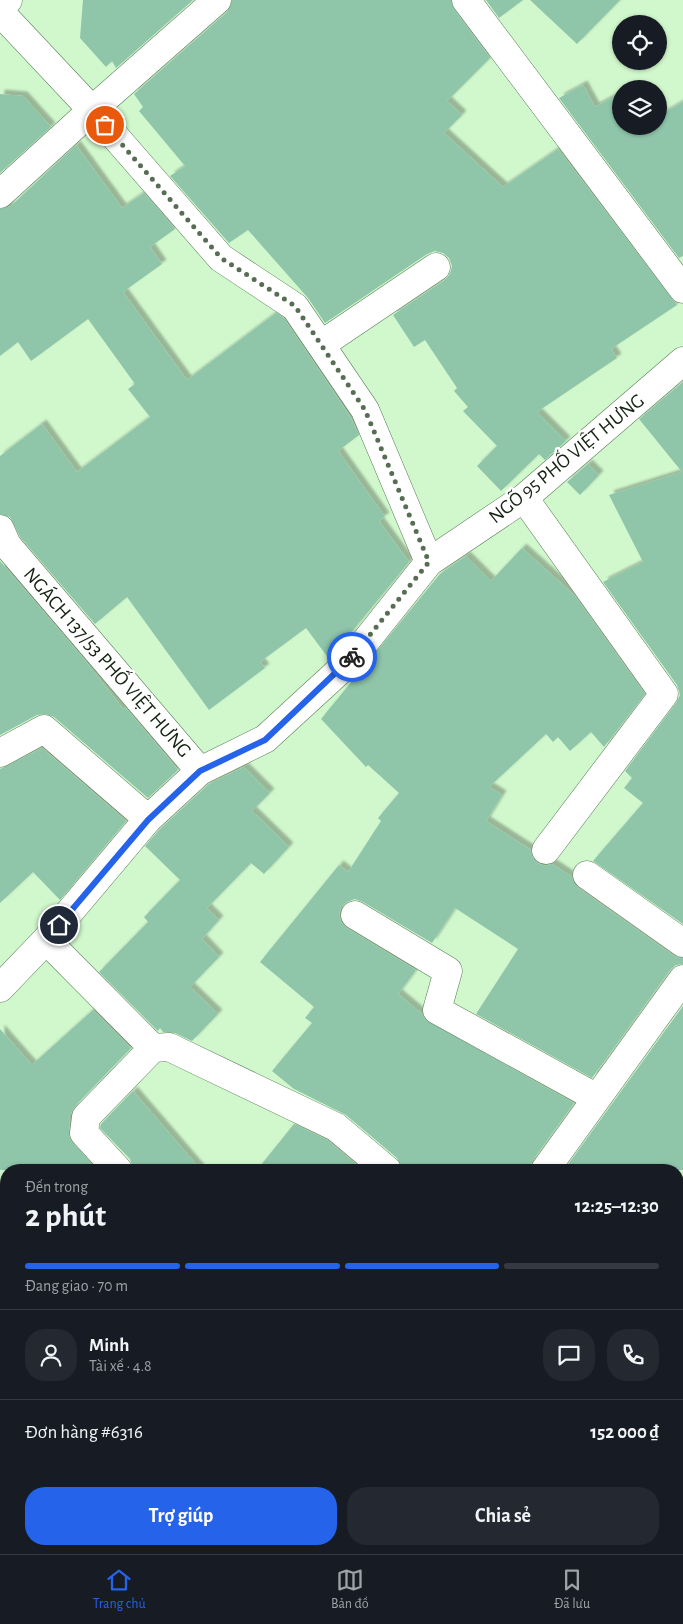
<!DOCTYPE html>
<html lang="vi">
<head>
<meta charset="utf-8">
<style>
  :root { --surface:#171b24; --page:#242831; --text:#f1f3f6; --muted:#9ea1a6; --line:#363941; --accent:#2563eb }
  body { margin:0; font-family:"Alegreya Sans",sans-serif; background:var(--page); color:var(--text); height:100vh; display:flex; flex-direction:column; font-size:19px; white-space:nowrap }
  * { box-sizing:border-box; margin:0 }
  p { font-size:16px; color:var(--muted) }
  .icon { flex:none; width:28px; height:28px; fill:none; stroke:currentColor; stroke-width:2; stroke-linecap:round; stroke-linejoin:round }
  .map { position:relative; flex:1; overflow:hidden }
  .side { position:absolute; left:0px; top:1164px; width:684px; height:391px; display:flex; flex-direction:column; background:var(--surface); border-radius:20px 20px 0 0; box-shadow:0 1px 4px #0004 }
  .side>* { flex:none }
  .fabs { position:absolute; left:612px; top:15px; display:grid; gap:10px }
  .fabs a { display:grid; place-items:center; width:55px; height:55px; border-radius:50%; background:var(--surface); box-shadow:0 1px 4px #0004; font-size:25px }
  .pin { position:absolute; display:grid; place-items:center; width:42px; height:42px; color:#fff; margin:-21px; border:2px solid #fff; border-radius:50%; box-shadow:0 1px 5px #0007 }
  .courier { position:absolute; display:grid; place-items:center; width:50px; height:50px; margin:-25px; border:4px solid #2563eb; border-radius:50%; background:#fff; color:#222; box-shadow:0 1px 6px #0007 }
  .headline em { font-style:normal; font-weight:700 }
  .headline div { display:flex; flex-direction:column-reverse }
  .headline { display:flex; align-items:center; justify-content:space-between; height:85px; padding:0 25px }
  h1 { font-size:32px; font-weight:700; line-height:38px }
  .bar { display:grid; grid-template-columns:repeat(4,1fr); gap:8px 5px; align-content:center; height:60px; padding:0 25px }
  .bar i { height:6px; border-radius:4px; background:var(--line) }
  .bar .selected { background:var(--accent) }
  .bar p { grid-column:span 4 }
  .line { display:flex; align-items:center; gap:12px; padding:0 25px; border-top:1px solid var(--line) }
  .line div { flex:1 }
  .round { display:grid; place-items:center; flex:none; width:52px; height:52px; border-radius:20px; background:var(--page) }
  .action { display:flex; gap:10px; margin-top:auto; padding:10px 25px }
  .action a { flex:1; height:58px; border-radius:20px; background:var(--accent); color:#fff; font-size:20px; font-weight:700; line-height:58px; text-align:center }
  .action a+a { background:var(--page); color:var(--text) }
  .dock { display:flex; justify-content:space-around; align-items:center; height:70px; border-top:1px solid var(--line); background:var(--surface); font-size:14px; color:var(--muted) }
  .dock a { display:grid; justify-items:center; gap:2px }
  .dock .selected { color:var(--accent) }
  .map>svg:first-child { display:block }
  .building { fill:#8fc6aa; filter:url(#shadow) }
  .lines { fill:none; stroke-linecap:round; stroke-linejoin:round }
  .street-casing { stroke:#597c56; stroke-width:29 }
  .secondary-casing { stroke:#597c56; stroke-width:29 }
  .street { stroke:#fff; stroke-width:28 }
  .secondary { stroke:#fff; stroke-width:28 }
  .done { stroke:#576e54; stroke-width:5; stroke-dasharray:0 9 }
  .route { stroke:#2563eb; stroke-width:6 }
  .labels { text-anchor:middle; stroke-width:5; stroke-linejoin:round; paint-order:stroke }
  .street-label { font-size:20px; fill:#152313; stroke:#fff }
</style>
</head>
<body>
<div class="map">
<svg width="683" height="1554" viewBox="0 0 683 1554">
  <defs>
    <filter id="shadow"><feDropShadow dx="4.5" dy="-4.5" stdDeviation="1" flood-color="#0004"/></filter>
  </defs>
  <rect width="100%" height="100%" fill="#d1f8cd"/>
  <!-- building -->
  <path class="building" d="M 83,0 L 193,0 L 116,68 L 112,61 L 106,67 L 80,38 Z
    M 232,0 L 451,0 L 454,9 L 490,58 L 447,101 L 462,115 L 444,133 L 503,187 L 558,149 L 677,305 L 611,349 L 617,358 L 537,412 L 566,441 L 545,460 L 539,454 L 501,491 L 477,466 L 497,446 L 463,411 L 468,407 L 454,391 L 457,388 L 425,340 L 414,347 L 393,315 L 445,280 L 450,274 L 452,266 L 449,258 L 443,253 L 435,251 L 427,254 L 325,323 L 308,298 L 248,230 L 229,243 L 170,176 L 185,166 L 139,111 L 143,107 L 134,94 L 227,12 Z
    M 486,0 L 523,0 L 499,18 Z
    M 530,0 L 620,0 L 577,44 Z
    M 583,85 L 595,107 L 621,93 L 621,126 L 659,126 L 659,116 L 683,102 L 683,256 L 679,258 L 559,98 Z
    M 0,94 L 23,96 L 51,127 L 0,173 Z
    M 76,145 L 122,208 L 144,193 L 175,229 L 150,247 L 162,264 L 123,292 L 187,380 L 276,313 L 284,318 L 351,418 L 359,435 L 338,451 L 385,517 L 379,521 L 409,562 L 329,659 L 306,628 L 260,662 L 265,668 L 209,710 L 127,597 L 95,624 L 20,537 L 10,517 L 0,514 L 0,456 L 42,424 L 77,472 L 150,417 L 128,389 L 135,384 L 88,319 L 31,361 L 18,342 L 0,356 L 0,209 L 11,206 Z
    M 683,382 L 683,924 L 593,861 L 643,803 L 624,788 L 632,778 L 625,771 L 676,703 L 680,695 L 677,685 L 603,582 L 643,562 L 609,495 L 682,472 L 639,419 Z
    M 588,464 L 599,475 L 580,495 L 567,482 Z
    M 522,548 L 575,596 L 645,694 L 604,747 L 591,732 L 570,751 L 558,737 L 553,742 L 546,734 L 489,787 L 502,795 L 486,821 L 531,850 L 532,856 L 537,863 L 545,866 L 552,864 L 572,877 L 578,888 L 674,956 L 683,958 L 683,964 L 676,965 L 670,970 L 592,1078 L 476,1014 L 518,949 L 455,908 L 432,943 L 363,902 L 355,899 L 347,902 L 341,907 L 339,914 L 341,922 L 347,928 L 416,970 L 398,994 L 422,1014 L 425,1019 L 574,1103 L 532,1161 L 530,1170 L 402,1170 L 397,1158 L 346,1115 L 294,1089 L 272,1071 L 312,1023 L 305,1018 L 314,1007 L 260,962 L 339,865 L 348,872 L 381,821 L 378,818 L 399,793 L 368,765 L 366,767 L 321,719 L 440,574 L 466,556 L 491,581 Z
    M 0,561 L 83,658 L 123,709 L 125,707 L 178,770 L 148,798 L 54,717 L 46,714 L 37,715 L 0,735 Z
    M 42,748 L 126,821 L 60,900 L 33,872 L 0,903 L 0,769 Z
    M 244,767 L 270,793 L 252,811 L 289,847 L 264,874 L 251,863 L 207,908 L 219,920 L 202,939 L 219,957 L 190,987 L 218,1014 L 192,1041 L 175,1033 L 163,1032 L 160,1028 L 158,1031 L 99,972 L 148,922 L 144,917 L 180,880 L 145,846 L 159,830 L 209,784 Z
    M 683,1006 L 683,1170 L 564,1170 Z
    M 93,1010 L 131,1048 L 75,1106 L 70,1115 L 69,1138 L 97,1170 L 0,1170 L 0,1029 L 32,1065 Z
    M 133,1091 L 201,1170 L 133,1170 L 130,1159 L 100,1128 L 101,1124 Z
    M 294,1124 L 327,1140 L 363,1170 L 257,1170 Z"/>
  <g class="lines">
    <defs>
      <path id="street" d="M 466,0 L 683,289
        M 0,12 L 92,110 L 221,258 L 295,307 L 365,410 L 429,562
        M 0,194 L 92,110 L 217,0
        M 322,344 L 436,267
        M 524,498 L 664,694 L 546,850
        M 0,529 L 7,545 L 200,771
        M 0,753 L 44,729 L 148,819
        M 587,875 L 683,943
        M 355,915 L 448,971 L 437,1010 L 597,1098
        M 46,940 L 153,1048 L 169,1047 L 336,1127 L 387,1170
        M 0,988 L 46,940 L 148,819 L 200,771 L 265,739 L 349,662 L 429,562 L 524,498 L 683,361
        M 118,1170 L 84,1133 L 86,1117 L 153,1048
        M 545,1170 L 683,979
        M 678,1294 L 683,1291
        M 146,1549 L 149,1554
        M 230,1554 L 235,1549"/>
      <path id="secondary" d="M 0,7 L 8,0"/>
    </defs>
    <!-- street casing -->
    <use href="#street" class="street-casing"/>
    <!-- secondary casing -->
    <use href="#secondary" class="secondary-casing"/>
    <!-- street -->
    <use href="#street" class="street"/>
    <!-- secondary -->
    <use href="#secondary" class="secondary"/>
  </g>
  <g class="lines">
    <!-- done -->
    <path class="done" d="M 105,125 L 221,258 L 295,306 L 365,410 L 429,562 L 352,657"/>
    <!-- route -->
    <path class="route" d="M 59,925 L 148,820 L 200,771 L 265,740 L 352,657"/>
  </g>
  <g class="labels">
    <!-- street labels -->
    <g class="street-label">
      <text transform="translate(566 458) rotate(-39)" y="7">NGÕ 95 PHỐ VIỆT HƯNG</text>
      <text transform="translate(108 662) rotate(49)" y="7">NGÁCH 137/53 PHỐ VIỆT HƯNG</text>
    </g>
  </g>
</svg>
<div class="fabs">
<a><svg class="icon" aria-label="locate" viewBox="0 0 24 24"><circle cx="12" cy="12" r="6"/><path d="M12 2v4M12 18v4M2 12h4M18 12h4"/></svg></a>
<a><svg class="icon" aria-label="layers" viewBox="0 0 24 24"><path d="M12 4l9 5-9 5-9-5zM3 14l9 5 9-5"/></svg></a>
</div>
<div class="pin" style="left:105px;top:125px;background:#ea580c"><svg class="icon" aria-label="bag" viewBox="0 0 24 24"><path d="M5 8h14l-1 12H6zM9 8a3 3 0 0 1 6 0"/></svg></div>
<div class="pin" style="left:59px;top:925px;background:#1f2937"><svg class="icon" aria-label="home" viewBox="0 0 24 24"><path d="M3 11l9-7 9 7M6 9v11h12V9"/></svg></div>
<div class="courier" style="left:352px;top:657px"><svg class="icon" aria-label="bike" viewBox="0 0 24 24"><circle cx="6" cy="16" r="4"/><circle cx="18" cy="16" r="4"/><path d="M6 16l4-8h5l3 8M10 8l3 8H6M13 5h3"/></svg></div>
<section class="side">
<div class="headline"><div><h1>2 phút</h1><p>Đến trong</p></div><em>12:25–12:30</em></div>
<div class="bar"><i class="selected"></i><i class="selected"></i><i class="selected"></i><i></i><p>Đang giao · 70 m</p></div>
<div class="line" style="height:90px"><a class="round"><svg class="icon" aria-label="person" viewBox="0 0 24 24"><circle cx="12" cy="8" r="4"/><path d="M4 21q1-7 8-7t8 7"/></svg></a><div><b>Minh</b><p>Tài xế · 4.8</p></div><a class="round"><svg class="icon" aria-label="chat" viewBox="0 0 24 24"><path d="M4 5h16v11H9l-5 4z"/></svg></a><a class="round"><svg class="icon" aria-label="phone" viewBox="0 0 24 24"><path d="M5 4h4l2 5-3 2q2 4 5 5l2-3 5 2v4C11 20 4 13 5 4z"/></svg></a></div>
<div class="line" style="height:65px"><div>Đơn hàng #6316</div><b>152 000 ₫</b></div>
<div class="action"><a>Trợ giúp</a><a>Chia sẻ</a></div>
</section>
</div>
<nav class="dock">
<a class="selected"><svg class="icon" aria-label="home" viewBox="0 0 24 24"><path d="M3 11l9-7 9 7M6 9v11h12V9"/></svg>Trang chủ</a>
<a><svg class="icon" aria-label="map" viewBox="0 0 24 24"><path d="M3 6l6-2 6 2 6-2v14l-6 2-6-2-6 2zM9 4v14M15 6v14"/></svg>Bản đồ</a>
<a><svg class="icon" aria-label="saved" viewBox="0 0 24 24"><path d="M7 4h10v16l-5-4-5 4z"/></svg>Đã lưu</a>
</nav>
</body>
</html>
